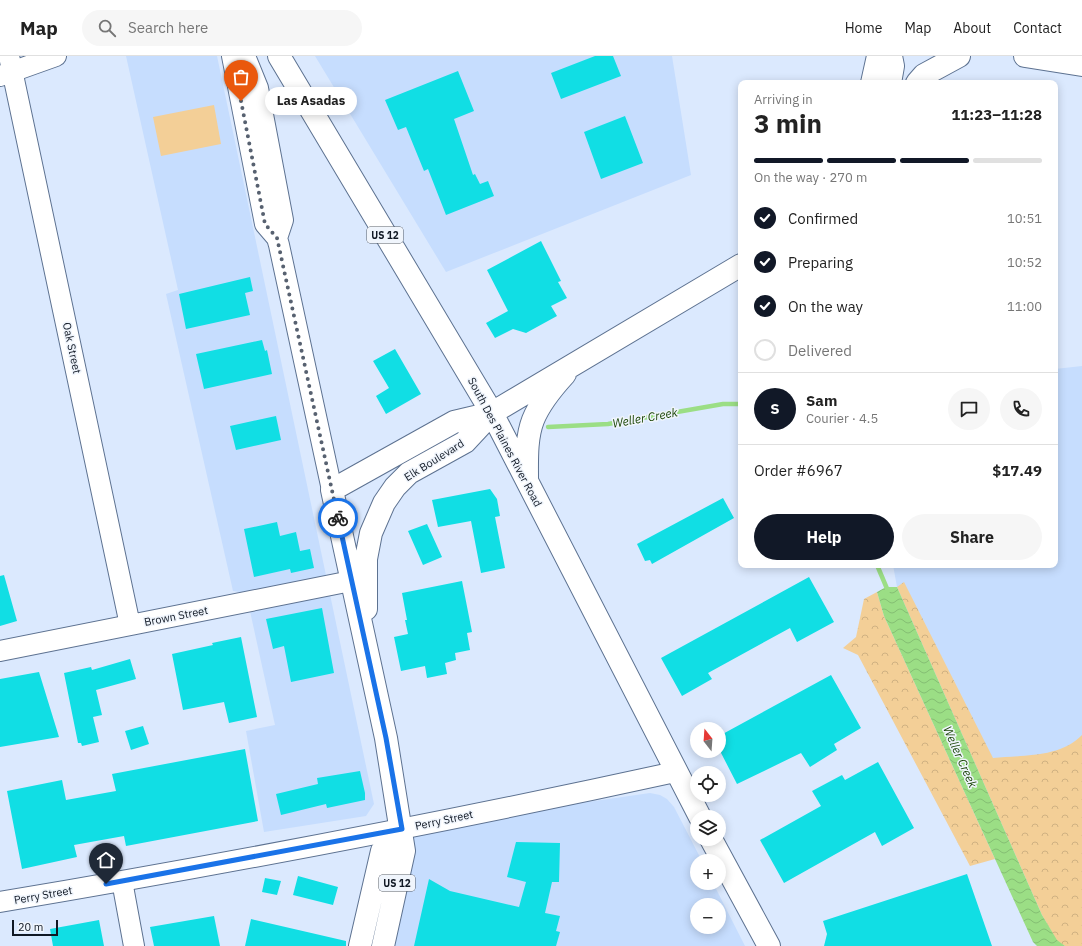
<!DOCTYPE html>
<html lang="en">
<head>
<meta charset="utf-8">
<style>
  :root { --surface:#fff; --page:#f6f6f6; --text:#222; --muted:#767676; --line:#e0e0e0; --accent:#111827 }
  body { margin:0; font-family:"IBM Plex Sans",sans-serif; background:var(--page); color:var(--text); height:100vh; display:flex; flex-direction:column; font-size:15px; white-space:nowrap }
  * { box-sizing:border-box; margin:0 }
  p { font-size:13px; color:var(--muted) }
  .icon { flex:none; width:22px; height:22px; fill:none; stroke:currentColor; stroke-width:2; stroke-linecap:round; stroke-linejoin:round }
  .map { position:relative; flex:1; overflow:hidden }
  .panel { position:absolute; left:738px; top:24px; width:320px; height:488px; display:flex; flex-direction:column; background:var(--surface); border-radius:8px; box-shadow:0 2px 10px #0003 }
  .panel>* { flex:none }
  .needle { width:26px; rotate:343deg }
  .controls { position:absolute; left:690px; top:666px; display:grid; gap:8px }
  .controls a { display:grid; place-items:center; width:36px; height:36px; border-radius:50%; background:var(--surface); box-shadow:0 2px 10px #0003; font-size:20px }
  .scale { position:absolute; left:12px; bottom:10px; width:46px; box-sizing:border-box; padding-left:4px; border:2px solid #101824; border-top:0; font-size:11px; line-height:14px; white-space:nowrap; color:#101824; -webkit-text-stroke:3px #f0f5fc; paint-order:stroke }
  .pin { position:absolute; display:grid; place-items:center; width:34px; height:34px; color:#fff; margin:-41px -17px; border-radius:50% 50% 50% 0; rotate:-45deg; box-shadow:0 0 4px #0007 }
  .pin .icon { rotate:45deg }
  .courier { position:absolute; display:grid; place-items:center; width:40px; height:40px; margin:-20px; border:3px solid #1a73e8; border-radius:50%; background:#fff; color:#222; box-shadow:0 1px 5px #0007 }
  .bubble { position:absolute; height:28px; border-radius:14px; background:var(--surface); box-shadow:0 2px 10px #0003; font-size:13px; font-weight:800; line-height:28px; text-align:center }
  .headline em { font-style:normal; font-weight:800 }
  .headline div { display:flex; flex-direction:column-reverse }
  .headline { display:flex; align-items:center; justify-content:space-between; height:68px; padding:0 16px }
  h1 { font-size:26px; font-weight:800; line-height:30px }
  .bar { display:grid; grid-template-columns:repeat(4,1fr); gap:6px 4px; align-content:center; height:48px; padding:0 16px }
  .bar i { height:5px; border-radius:3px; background:var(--line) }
  .bar .on { background:var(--accent) }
  .bar p { grid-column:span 4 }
  .line { display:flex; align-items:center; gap:10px; padding:0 16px; border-top:1px solid var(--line) }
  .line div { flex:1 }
  .round { display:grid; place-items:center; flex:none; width:42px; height:42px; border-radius:21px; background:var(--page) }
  ol { padding:0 16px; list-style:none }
  li { display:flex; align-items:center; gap:12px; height:44px }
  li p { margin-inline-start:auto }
  li .icon { padding:4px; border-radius:50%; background:var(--accent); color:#fff; stroke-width:4 }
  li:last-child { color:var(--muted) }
  li i { width:22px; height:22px; border:2px solid var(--line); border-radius:50% }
  .cta { display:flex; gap:8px; margin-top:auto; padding:8px 16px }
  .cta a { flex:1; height:46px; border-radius:24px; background:var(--accent); color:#fff; font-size:16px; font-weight:800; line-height:46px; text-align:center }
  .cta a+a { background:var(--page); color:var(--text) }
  header { display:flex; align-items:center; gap:24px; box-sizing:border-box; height:56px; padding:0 20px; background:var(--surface); border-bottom:1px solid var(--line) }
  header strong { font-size:19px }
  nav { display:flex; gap:22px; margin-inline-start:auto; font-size:14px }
  .search { width:280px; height:36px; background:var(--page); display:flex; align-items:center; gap:10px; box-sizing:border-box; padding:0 14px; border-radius:22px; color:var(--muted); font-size:15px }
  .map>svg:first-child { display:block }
  .built { fill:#c6ddfe; fill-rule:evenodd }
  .grass { fill:#f3cf97 }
  .forest { fill:url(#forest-crowns) }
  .water { fill:url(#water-waves) }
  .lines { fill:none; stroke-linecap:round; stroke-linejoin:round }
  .stream { stroke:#9bde85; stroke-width:4.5 }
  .building { fill:#11dee4 }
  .minor-casing { stroke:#5d7291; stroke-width:22 }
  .major-casing { stroke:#5d7291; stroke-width:24 }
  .minor { stroke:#fff; stroke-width:20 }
  .major { stroke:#fff; stroke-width:22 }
  .done { stroke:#576170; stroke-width:4; stroke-dasharray:0 7.2 }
  .route { stroke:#1a73e8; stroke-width:5 }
  .labels { text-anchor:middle; stroke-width:3; stroke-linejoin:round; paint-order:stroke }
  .shield { fill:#f0f5fc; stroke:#535a65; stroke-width:1 }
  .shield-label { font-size:10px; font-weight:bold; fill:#101824 }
  .street-label { font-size:11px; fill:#101824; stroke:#f0f5fc }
  .water-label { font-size:12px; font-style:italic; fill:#1a4506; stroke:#f0f5fc }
</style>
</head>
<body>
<header>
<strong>Map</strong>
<div class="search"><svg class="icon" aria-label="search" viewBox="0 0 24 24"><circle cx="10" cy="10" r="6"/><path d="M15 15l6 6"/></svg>Search here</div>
<nav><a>Home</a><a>Map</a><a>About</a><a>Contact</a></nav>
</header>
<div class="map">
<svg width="1082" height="890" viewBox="0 0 1082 890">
  <defs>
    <pattern id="forest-crowns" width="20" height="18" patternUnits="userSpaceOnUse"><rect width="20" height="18" fill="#f3cf97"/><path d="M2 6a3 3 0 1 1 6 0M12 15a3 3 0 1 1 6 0" fill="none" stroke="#cfb182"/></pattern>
    <pattern id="water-waves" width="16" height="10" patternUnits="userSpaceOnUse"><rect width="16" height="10" fill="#9bde85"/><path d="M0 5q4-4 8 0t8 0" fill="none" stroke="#84be73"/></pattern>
  </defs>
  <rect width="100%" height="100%" fill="#dbe9fe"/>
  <!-- built -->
  <path class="built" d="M 126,0 L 217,0 L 374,748 L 366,760 L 264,776 L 246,675 L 275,669 L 246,537 L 233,535 L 166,238 L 178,234 Z
    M 315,0 L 672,0 L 691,119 L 446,216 Z
    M 1082,310 L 1082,778 L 1015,797 L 897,531 L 893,509 L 1055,509 L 1055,313 Z
    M 650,737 L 660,739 L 667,743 L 674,751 L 702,805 L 697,805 L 697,827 L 713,827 L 745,890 L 377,890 L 402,773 ZM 697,849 L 719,849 L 719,871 L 697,871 Z"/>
  <!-- grass -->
  <path class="grass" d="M 214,49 L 221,88 L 161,100 L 153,61 Z"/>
  <!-- forest -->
  <path class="forest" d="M 904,526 L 993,702 C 1022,699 1060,702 1082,679 L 1082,890 L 1065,890 L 1057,885 L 1042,859 L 897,531 Z
    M 877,536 L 884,560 L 995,803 L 970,810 L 858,599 L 843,592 L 856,581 L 864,543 Z"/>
  <!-- water -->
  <path class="water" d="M 886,531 L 897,531 L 1042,859 L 1057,884 L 1065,890 L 1037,890 L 1033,886 L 884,560 L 877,536 Z"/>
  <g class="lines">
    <!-- stream -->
    <path class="stream" d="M 548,371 L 608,368 L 723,348 L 741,348
      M 877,509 L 888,535"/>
  </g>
  <!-- building -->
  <path class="building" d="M 595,0 L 613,0 L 621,20 L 561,43 L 551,17 Z
    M 458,15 L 474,55 L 454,63 L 473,119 L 475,118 L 480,128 L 488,125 L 494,140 L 446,159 L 428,113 L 424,115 L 406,71 L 398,74 L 385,44 Z
    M 625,60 L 643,107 L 601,123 L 584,76 Z
    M 541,185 L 561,225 L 558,226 L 567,242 L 551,250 L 557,260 L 526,277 L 513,273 L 495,282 L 486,267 L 508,255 L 487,214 Z
    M 250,221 L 253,235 L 245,237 L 250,259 L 186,273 L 179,238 Z
    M 262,284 L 265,295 L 267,294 L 272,318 L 204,333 L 196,298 Z
    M 395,293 L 421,338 L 386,358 L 376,340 L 389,332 L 373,305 Z
    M 276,360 L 281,384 L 236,394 L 230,370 Z
    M 490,433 L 497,443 L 500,460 L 495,461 L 505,512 L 481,517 L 471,465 L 438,471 L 432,444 Z
    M 723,442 L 734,462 L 652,508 L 650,504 L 645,505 L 637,488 Z
    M 277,466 L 280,480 L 296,476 L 300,495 L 310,493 L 314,512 L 291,517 L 290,513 L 254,521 L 244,473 Z
    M 427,468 L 442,501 L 423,509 L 408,475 Z
    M 4,519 L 17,565 L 0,570 L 0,520 Z
    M 809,521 L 834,566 L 797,586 L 790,572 L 708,617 L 712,623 L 682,640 L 661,602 Z
    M 462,525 L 472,576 L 467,577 L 470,594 L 455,597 L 456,604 L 445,607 L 447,618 L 427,622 L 425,610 L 401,615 L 394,581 L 408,578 L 405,564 L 407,564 L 402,537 Z
    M 322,552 L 334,617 L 291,626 L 284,590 L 273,593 L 266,563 Z
    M 241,581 L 257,661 L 229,667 L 224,646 L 183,654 L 172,598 L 213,589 L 212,587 Z
    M 130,603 L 136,623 L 96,634 L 102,659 L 93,661 L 99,686 L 82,690 L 81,687 L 78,687 L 64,617 L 91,611 L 92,614 Z
    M 39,616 L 59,681 L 0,691 L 0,623 Z
    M 831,619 L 861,672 L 834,688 L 837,694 L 810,711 L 801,697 L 737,728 L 719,693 L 719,680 Z
    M 143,670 L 149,688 L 131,694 L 125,675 Z
    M 245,693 L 258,765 L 126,790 L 124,780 L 74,789 L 77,801 L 22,813 L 7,735 L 62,724 L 66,744 L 116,735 L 112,718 Z
    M 878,706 L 914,772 L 882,790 L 875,776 L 784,827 L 760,784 L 821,750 L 812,735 L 842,719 L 845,724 Z
    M 360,715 L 365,737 L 365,744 L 327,752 L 326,748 L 281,759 L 276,738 L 318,728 L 317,722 Z
    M 516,786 L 560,787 L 559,826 L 552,826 L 545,857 L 560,860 L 556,875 L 560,876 L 556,890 L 414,890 L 429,823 L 450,835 L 519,851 L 526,826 L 507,821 Z
    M 967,818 L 992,890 L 824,890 L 827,878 L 823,865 Z
    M 298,820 L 338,831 L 333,849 L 293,839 Z
    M 265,822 L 281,825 L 277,839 L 262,836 Z
    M 214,860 L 220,890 L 154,890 L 150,871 Z
    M 251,863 L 346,885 L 346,890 L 245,890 Z
    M 99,864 L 104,890 L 53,890 L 50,873 Z"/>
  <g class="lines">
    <defs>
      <path id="minor" d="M 9,0 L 130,569
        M 232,0 L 265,168 L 277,182
        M 245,0 L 258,32 L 283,164 L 277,182 L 279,189 L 332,434
        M 0,20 L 56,0
        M 0,595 L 351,525
        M 122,825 L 134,890
        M 0,846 C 226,808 451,765 675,716"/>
      <path id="major" d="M 279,0 L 492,357 L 700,761
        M 1025,0 L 1082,9
        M 872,27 L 878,0
        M 890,27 L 893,10 L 891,0
        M 917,27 L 924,19 L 959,0
        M 527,423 C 527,404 526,382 533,364 C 539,349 554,330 565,318
        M 366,553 L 366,503 L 371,477 L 384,447 L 395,431 L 409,417 L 465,386 L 492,357 L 741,209
        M 711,783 L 769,890
        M 360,890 L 382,795 L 402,773
        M 383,890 L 404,795 L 386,682 L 332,434 L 454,366 L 492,357"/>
    </defs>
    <!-- minor casing -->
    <use href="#minor" class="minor-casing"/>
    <!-- major casing -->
    <use href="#major" class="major-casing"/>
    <!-- minor -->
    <use href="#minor" class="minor"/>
    <!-- major -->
    <use href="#major" class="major"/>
  </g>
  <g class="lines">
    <!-- done -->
    <path class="done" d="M 241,45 L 265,168 L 277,182 L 338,462"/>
    <!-- route -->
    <path class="route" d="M 106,828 L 402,773 L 386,682 L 338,462"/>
  </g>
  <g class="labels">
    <!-- shield labels -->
    <g class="shield">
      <rect x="367" y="171" width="36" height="16" rx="3"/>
      <rect x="379" y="819" width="36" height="16" rx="3"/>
    </g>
    <g class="shield-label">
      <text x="385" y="183">US 12</text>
      <text x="397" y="831">US 12</text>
    </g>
    <!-- street labels -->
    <g class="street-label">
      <text transform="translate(72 292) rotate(78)" y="4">Oak Street</text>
      <text transform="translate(505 386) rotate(62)" y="4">South Des Plaines River Road</text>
      <text transform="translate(434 404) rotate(-32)" y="4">Elk Boulevard</text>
      <text transform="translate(176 560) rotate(-11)" y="4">Brown Street</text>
      <text transform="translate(444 764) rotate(-12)" y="4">Perry Street</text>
      <text transform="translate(43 839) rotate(-10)" y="4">Perry Street</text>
    </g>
    <!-- water labels -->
    <g class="water-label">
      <text transform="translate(645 362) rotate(-10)" y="4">Weller Creek</text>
      <text transform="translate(960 701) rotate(66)" y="4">Weller Creek</text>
    </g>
  </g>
</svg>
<div class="controls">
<a><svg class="needle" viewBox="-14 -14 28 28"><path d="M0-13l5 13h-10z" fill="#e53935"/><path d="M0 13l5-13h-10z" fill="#767676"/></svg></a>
<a><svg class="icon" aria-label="locate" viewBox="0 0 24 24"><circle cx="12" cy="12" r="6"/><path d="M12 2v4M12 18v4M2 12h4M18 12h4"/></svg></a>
<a><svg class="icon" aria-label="layers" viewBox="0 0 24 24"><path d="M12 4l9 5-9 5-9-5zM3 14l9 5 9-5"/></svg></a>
<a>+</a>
<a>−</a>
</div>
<div class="scale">20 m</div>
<div class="pin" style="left:241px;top:45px;background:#ea580c"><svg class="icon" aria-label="bag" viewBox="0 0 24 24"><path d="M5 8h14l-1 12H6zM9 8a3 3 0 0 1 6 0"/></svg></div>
<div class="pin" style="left:106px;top:828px;background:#1f2937"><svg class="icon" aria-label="home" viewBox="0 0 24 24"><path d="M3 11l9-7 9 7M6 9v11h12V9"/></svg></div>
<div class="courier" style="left:338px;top:462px"><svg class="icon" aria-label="bike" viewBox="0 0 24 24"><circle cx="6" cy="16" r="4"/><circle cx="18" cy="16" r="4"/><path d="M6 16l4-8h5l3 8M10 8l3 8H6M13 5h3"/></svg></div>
<div class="bubble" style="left:265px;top:31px;width:92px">Las Asadas</div>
<section class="panel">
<div class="headline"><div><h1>3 min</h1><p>Arriving in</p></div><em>11:23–11:28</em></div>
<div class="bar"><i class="on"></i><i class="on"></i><i class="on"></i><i></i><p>On the way · 270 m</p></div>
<ol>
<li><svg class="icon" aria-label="check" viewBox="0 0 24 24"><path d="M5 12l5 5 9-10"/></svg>Confirmed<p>10:51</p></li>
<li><svg class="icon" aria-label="check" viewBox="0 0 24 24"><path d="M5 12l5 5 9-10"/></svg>Preparing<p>10:52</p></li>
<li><svg class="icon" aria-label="check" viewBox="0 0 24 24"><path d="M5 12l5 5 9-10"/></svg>On the way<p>11:00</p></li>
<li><i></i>Delivered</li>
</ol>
<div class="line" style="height:72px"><b class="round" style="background:var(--accent);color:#fff">S</b><div><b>Sam</b><p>Courier · 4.5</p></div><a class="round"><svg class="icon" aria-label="chat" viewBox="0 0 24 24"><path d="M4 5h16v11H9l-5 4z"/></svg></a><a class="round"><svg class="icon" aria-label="phone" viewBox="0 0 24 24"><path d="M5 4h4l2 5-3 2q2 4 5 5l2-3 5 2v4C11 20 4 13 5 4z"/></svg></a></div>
<div class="line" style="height:52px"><div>Order #6967</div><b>$17.49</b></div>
<div class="cta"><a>Help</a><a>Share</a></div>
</section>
</div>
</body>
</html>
